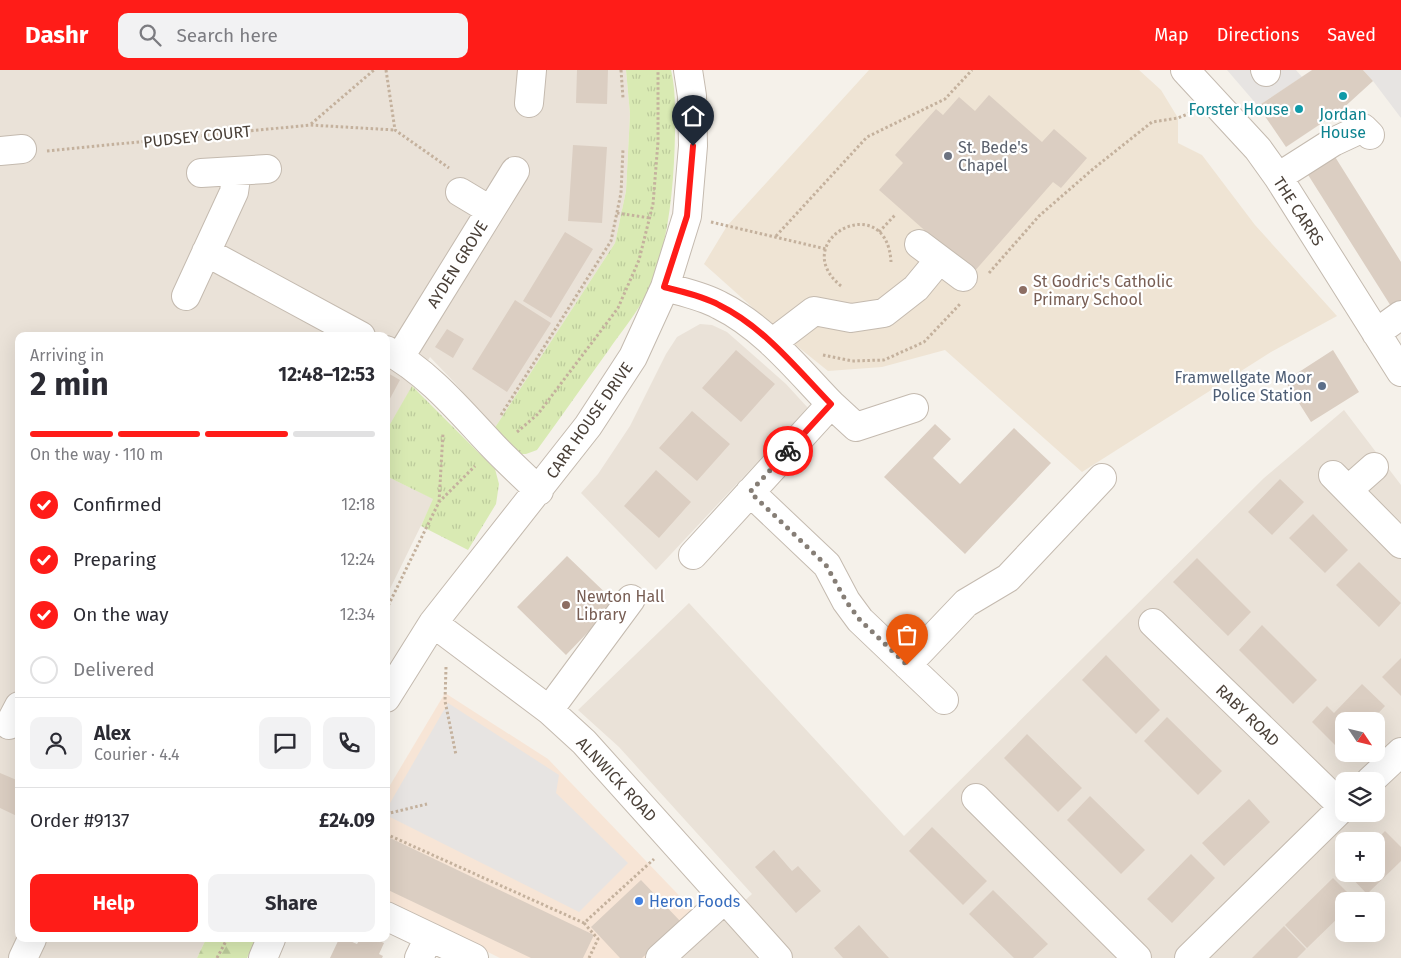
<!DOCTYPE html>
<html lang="en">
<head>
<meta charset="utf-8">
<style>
  :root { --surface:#fff; --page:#f2f2f3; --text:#2b2b33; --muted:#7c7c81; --line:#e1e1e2; --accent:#ff1c18 }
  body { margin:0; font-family:"Fira Sans",sans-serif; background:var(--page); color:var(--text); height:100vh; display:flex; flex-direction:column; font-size:19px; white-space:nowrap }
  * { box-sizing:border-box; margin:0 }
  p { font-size:16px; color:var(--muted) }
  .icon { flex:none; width:28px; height:28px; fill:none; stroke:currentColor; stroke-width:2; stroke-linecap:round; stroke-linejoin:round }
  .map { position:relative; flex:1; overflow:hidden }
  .drawer { position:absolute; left:15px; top:262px; width:375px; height:610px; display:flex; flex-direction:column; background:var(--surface); border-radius:10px; box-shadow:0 5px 20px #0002 }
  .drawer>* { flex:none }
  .needle { width:32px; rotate:125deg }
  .fabs { position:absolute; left:1335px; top:642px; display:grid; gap:10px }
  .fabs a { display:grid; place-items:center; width:50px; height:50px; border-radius:10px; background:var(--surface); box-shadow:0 5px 20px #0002; font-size:25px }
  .pin { position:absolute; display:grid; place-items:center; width:42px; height:42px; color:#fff; margin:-51px -21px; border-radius:50% 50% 50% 0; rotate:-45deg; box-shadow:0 0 5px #0007 }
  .pin .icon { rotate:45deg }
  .courier { position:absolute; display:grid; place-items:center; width:50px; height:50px; margin:-25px; border:4px solid #ff1c18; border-radius:50%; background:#fff; color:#222; box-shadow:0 1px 6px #0007 }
  .summary em { font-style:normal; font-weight:700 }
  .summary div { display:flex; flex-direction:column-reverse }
  .summary { display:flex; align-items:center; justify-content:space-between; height:85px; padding:0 15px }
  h1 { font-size:32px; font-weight:700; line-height:38px }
  .bar { display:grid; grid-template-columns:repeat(4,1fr); gap:8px 5px; align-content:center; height:60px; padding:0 15px }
  .bar i { height:6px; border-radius:4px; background:var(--line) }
  .bar .current { background:var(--accent) }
  .bar p { grid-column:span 4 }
  .line { display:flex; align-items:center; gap:12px; padding:0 15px; border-top:1px solid var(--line) }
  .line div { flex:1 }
  .round { display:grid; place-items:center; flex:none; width:52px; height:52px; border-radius:10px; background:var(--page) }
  ol { padding:0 15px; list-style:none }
  li { display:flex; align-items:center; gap:15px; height:55px }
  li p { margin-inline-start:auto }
  li .icon { padding:5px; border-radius:50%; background:var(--accent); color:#fff; stroke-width:4 }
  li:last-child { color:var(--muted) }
  li i { width:28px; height:28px; border:2px solid var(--line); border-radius:50% }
  .button { display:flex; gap:10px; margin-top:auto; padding:10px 15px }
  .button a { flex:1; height:58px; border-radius:10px; background:var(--accent); color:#fff; font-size:20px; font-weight:700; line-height:58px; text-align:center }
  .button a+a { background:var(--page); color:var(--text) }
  header { display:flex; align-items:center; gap:30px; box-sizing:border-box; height:70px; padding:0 25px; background:var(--accent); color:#fff }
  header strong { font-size:24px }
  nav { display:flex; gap:28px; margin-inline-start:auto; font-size:18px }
  .search { width:350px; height:45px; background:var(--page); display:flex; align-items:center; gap:12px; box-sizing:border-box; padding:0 18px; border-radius:10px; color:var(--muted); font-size:19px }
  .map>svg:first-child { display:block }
  .residential { fill:#eae2d8; fill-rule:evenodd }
  .commercial { fill:#f7e5d6 }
  .education { fill:#efe4d4 }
  .grass { fill:url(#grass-tufts) }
  .forest { fill:url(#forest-firs) }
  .parking { fill:#e7e4e2 }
  .building { fill:#dbcec2 }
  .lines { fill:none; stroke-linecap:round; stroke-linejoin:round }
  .minor-casing { stroke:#c4baaf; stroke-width:30 }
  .path { stroke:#c4b19d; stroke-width:3; stroke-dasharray:2.5 2.5; stroke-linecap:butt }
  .minor { stroke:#fff; stroke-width:28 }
  .done { stroke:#867e76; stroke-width:5; stroke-dasharray:0 9 }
  .route { stroke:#ff1c18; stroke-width:6 }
  .culture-dot { fill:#0f9aa8; stroke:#fff; stroke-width:2 }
  .worship-dot { fill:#6b7280; stroke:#fff; stroke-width:2 }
  .education-dot { fill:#8d6e63; stroke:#fff; stroke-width:2 }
  .service-dot { fill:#5c6f8a; stroke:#fff; stroke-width:2 }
  .shop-dot { fill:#3f7fe0; stroke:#fff; stroke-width:2 }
  .labels { text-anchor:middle; stroke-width:4.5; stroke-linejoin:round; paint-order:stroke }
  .culture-label { font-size:16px; fill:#0d838f; stroke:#fff; text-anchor:end }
  .street-label { font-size:16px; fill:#4a4038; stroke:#fff }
  .worship-label { font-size:16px; fill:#5b616d; stroke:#fff; text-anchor:start }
  .education-label { font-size:16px; fill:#785e54; stroke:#fff; text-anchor:start }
  .service-label { font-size:16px; fill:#4e5e75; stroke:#fff; text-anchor:end }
  .shop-label { font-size:16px; fill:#366cbe; stroke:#fff; text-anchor:start }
</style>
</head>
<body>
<header>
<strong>Dashr</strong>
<div class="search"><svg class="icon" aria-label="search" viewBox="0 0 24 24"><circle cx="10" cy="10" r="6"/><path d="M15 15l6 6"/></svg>Search here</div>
<nav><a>Map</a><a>Directions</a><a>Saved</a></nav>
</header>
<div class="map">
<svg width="1401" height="888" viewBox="0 0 1401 888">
  <defs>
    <pattern id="grass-tufts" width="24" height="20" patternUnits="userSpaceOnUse" patternTransform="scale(1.25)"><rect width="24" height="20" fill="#d9eab3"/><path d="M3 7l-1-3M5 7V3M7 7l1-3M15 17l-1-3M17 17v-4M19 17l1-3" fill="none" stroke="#bcca9b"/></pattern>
    <pattern id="forest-firs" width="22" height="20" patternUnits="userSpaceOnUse" patternTransform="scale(1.25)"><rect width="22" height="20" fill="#d9eab3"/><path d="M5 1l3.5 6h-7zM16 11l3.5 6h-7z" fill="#bcca9b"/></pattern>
  </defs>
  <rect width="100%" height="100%" fill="#f5f1ea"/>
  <!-- residential -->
  <path class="residential" d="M 0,0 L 626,0 L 630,44 L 626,121 L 615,173 L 494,359 L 455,313 L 430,287 L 386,361 L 386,266 L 19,266 L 19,869 L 206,869 L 197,888 L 0,888 Z
    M 700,254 L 712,255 L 727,262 L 786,314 L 808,338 L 656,500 L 581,423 L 598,404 L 630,356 L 666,284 L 677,267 Z
    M 1344,340 L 1401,415 L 1401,888 L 682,888 L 752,824 L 619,677 L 578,640 L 689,533 L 904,766 L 1264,408 ZM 1344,651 L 1376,651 L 1376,684 L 1344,684 ZM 1344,711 L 1376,711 L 1376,744 L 1344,744 ZM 1344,771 L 1376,771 L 1376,804 L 1344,804 ZM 1344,831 L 1376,831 L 1376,864 L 1344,864 Z
    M 386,406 L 434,429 L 386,527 Z"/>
  <!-- commercial -->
  <path class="commercial" d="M 445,623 L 548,689 L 695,842 L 647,888 L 500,888 L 386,832 L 386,722 Z"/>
  <!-- education -->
  <path class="education" d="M 869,0 L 1139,0 L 1161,20 L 1178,48 L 1178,73 L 1202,85 L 1255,155 L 1337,246 L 1271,282 L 1082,402 L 945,280 L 882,297 L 828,301 L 782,264 L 704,194 L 727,156 Z"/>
  <!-- grass -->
  <path class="grass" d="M 626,0 L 671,0 C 676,21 675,43 675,64 C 674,114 669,176 648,221 C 638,242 621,262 608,281 C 584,314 561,347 537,380 L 526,384 L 518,384 L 494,359 L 615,173 L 626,121 L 630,44 Z
    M 412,316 L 495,399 L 499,414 L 496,434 L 468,480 L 421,456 L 433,429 L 386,406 L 386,361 Z"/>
  <!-- forest -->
  <path class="forest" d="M 206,869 L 256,869 L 247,888 L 197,888 Z"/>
  <!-- parking -->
  <path class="parking" d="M 1227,0 L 1296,0 L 1302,7 L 1258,36 Z
    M 1363,0 L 1401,0 L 1401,48 L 1373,11 Z
    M 448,633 L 559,705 L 556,723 L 628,793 L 579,842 L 386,745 L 386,740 Z"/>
  <!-- building -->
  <path class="building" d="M 577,0 L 608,0 L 607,34 L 576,33 Z
    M 1312,0 L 1363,0 L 1373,11 L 1340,41 L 1286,77 L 1258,36 Z
    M 989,25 L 1042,72 L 1054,59 L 1087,88 L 1061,118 L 1053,112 L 973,203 L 879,120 L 903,93 L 895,85 L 936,39 L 943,45 L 959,27 L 975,41 Z
    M 573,75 L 607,77 L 602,153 L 568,151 Z
    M 1332,82 L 1401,192 L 1401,236 L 1394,241 L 1305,100 Z
    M 565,162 L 593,179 L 551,248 L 523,231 Z
    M 515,230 L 551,253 L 507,322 L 472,299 Z
    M 447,259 L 464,269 L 453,288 L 435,277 Z
    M 736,280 L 775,314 L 741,352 L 702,318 Z
    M 1333,280 L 1359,322 L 1311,352 L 1285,311 Z
    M 386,302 L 400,310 L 386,336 Z
    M 692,341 L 730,374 L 697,411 L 659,378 Z
    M 935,354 L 951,369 L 933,388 L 960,414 L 1014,358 L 1051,393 L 965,484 L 884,407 Z
    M 656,400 L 691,432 L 659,468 L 624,436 Z
    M 1280,409 L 1304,432 L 1272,465 L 1248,442 Z
    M 1313,444 L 1348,480 L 1325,503 L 1289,468 Z
    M 567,486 L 616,533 L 566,585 L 517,537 Z
    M 1197,488 L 1251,542 L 1228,566 L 1173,512 Z
    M 1359,492 L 1401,533 L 1379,557 L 1336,515 Z
    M 1262,555 L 1317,610 L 1293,634 L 1239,580 Z
    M 1106,585 L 1160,640 L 1136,664 L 1082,610 Z
    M 1401,588 L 1401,626 L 1382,607 Z
    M 1362,614 L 1385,636 L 1371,651 L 1344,651 L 1344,679 L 1341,681 L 1312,652 L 1327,636 L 1334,643 Z
    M 1167,647 L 1222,701 L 1198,725 L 1144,671 Z
    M 1027,664 L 1082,718 L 1058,742 L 1004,688 Z
    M 0,703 L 19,711 L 19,747 L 0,738 Z
    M 1090,726 L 1145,780 L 1121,804 L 1067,750 Z
    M 1249,729 L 1270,752 L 1224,796 L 1202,773 Z
    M 932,757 L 987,811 L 963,835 L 909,781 Z
    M 1385,761 L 1401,777 L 1401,791 L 1367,824 L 1348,804 L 1376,804 L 1376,771 L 1375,771 Z
    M 386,766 L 594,865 L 583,888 L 531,888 L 386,819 Z
    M 774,780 L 792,801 L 798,796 L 821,821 L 796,843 L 755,797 Z
    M 1191,784 L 1215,808 L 1172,853 L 1147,829 Z
    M 1333,808 L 1356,831 L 1344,831 L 1344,842 L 1307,878 L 1285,855 Z
    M 641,810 L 681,852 L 642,888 L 620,888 L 591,857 Z
    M 993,820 L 1048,874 L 1033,888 L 1014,888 L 969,844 Z
    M 859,855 L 876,874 L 889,888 L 843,888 L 834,878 Z
    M 1284,856 L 1306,879 L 1297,888 L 1252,888 Z
    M 339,869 L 345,869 L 357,874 L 360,869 L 375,869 L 384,873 L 379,884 L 383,886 L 382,888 L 330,888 Z"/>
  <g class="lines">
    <defs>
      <path id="minor" d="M 1185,0 L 1258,79 L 1278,107 L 1401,302
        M 1265,0 L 1266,2
        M 529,33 L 532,0
        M 0,81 L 22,79
        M 201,103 L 267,99
        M 1278,107 L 1333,72 L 1363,58 L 1370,65
        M 460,122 L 490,140
        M 919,174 L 963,207
        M 206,182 L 361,266
        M 665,217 C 683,222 703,226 719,235 C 764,257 797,299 831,334 L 693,485
        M 186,226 L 234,122 L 237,101
        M 1376,263 L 1401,245
        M 772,273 L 814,241 L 851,248 L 884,243 L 916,218 L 939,190
        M 386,280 C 428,302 460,341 492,375 C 507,391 523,405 539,421
        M 400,287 L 515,101
        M 831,334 L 856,357 L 914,338
        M 1333,405 L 1401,474
        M 1348,420 L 1374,397
        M 750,422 L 827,495 L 846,531 L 860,550 L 944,630
        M 433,553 L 549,640 L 584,672 L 778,888
        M 1153,553 L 1343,737
        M 907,595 L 966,533 L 1008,508 L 1102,408
        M 386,628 L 433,553 L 588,356 L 633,287 L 665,217 L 687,146 L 693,76 L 692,26 L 688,0
        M 549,640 L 631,529
        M 9,655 L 19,636
        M 1370,711 L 1401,682
        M 976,728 L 1137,888
        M 386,846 L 474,888
        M 23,888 L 32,869
        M 263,888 L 271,869
        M 419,888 L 429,867
        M 660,888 L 725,829
        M 1189,888 L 1344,736"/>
    </defs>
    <!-- minor casing -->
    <use href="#minor" class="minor-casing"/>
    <!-- path -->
    <path class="path" d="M 386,0 L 395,60 L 449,98
      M 621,0 L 623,28
      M 311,54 L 374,0
      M 47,81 L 310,55 L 395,60
      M 617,143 L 650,148
      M 711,152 L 826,179
      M 879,162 L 895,145
      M 776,166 L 867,67 L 945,29 L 972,0
      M 989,203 L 1039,146 L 1093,99 L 1152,52 L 1178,48 L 1190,43
      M 841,216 C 785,170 887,117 891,192
      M 823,285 L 852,291 L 884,290 L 924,272 L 961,233
      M 501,345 L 611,171 L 621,123 L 623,79
      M 517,362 L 538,344 L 618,238 L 639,190 L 653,134 L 658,72 L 658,0
      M 439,432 L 443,363
      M 386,540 L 439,432 L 475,396
      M 446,597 L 445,631 L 456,685
      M 386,744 L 427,734
      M 386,764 L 584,853 L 654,789
      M 584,853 L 598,869 L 589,888
      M 217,888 L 227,869"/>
    <!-- minor -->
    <use href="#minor" class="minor"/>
  </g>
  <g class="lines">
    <!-- done -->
    <path class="done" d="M 788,381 L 750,422 L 826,495 L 846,531 L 860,550 L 907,595"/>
    <!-- route -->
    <path class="route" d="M 693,76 L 687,146 L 664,217 C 683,222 703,226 719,235 C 764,257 797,299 831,334 L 788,381"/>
  </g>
  <!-- markers -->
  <g class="culture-dot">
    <circle cx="1343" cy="26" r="5"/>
    <circle cx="1299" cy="39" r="5"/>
  </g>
  <circle class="worship-dot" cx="948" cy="86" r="5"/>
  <g class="education-dot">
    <circle cx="1023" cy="220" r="5"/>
    <circle cx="566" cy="535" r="5"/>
  </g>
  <circle class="service-dot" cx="1322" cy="316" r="5"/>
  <circle class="shop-dot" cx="639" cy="831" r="5"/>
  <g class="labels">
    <!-- culture labels -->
    <g class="culture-label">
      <text x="1289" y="45">Forster House</text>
      <text x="1343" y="50" text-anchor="middle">Jordan<tspan x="1343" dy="18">House</tspan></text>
    </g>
    <!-- street labels -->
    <g class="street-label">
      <text transform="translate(197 66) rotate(-6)" y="6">PUDSEY COURT</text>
      <text transform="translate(1299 141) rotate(57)" y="6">THE CARRS</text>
      <text transform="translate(457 194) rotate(-58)" y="6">AYDEN GROVE</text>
      <text transform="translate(589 350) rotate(-55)" y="6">CARR HOUSE DRIVE</text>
      <text transform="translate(1248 645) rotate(44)" y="6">RABY ROAD</text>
      <text transform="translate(617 709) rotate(47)" y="6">ALNWICK ROAD</text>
    </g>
    <!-- worship labels -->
    <g class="worship-label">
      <text x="958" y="83">St. Bede's<tspan x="958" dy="18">Chapel</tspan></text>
    </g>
    <!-- education labels -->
    <g class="education-label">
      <text x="1033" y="217">St Godric's Catholic<tspan x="1033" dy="18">Primary School</tspan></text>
      <text x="576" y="532">Newton Hall<tspan x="576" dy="18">Library</tspan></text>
    </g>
    <!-- service labels -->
    <g class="service-label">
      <text x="1312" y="313">Framwellgate Moor<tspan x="1312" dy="18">Police Station</tspan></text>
    </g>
    <!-- shop labels -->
    <g class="shop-label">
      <text x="649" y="837">Heron Foods</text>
    </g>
  </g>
</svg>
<div class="fabs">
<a><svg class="needle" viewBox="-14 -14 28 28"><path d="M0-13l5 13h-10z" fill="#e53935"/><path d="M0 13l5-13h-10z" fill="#7c7c81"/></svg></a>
<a><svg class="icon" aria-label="layers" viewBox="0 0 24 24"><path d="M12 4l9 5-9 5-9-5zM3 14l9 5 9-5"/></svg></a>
<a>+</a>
<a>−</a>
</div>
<div class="pin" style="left:907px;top:595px;background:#ea580c"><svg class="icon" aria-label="bag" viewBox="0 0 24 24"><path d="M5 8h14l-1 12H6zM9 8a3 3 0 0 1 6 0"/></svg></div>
<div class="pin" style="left:693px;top:76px;background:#1f2937"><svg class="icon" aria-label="home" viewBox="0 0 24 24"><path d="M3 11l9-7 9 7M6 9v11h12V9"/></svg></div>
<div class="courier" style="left:788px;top:381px"><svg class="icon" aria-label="bike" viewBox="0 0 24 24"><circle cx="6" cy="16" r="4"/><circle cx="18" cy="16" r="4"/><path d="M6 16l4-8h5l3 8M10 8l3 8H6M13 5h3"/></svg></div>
<section class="drawer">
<div class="summary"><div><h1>2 min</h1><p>Arriving in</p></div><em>12:48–12:53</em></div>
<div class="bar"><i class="current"></i><i class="current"></i><i class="current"></i><i></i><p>On the way · 110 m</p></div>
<ol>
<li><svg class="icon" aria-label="check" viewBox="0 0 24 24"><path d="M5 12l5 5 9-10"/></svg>Confirmed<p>12:18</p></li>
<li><svg class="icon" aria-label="check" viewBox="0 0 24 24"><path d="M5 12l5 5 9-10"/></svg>Preparing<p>12:24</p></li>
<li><svg class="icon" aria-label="check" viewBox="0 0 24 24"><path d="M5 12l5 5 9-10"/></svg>On the way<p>12:34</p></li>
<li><i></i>Delivered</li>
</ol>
<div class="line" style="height:90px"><a class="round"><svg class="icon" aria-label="person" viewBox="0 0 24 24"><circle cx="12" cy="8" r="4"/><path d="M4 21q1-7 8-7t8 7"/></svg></a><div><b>Alex</b><p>Courier · 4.4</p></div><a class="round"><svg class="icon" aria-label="chat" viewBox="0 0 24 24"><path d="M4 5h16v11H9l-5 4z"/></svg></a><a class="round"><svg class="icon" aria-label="phone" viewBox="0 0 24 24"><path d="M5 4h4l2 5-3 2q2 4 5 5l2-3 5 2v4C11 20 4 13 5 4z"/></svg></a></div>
<div class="line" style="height:65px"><div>Order #9137</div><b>£24.09</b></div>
<div class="button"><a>Help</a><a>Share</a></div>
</section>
</div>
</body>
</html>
